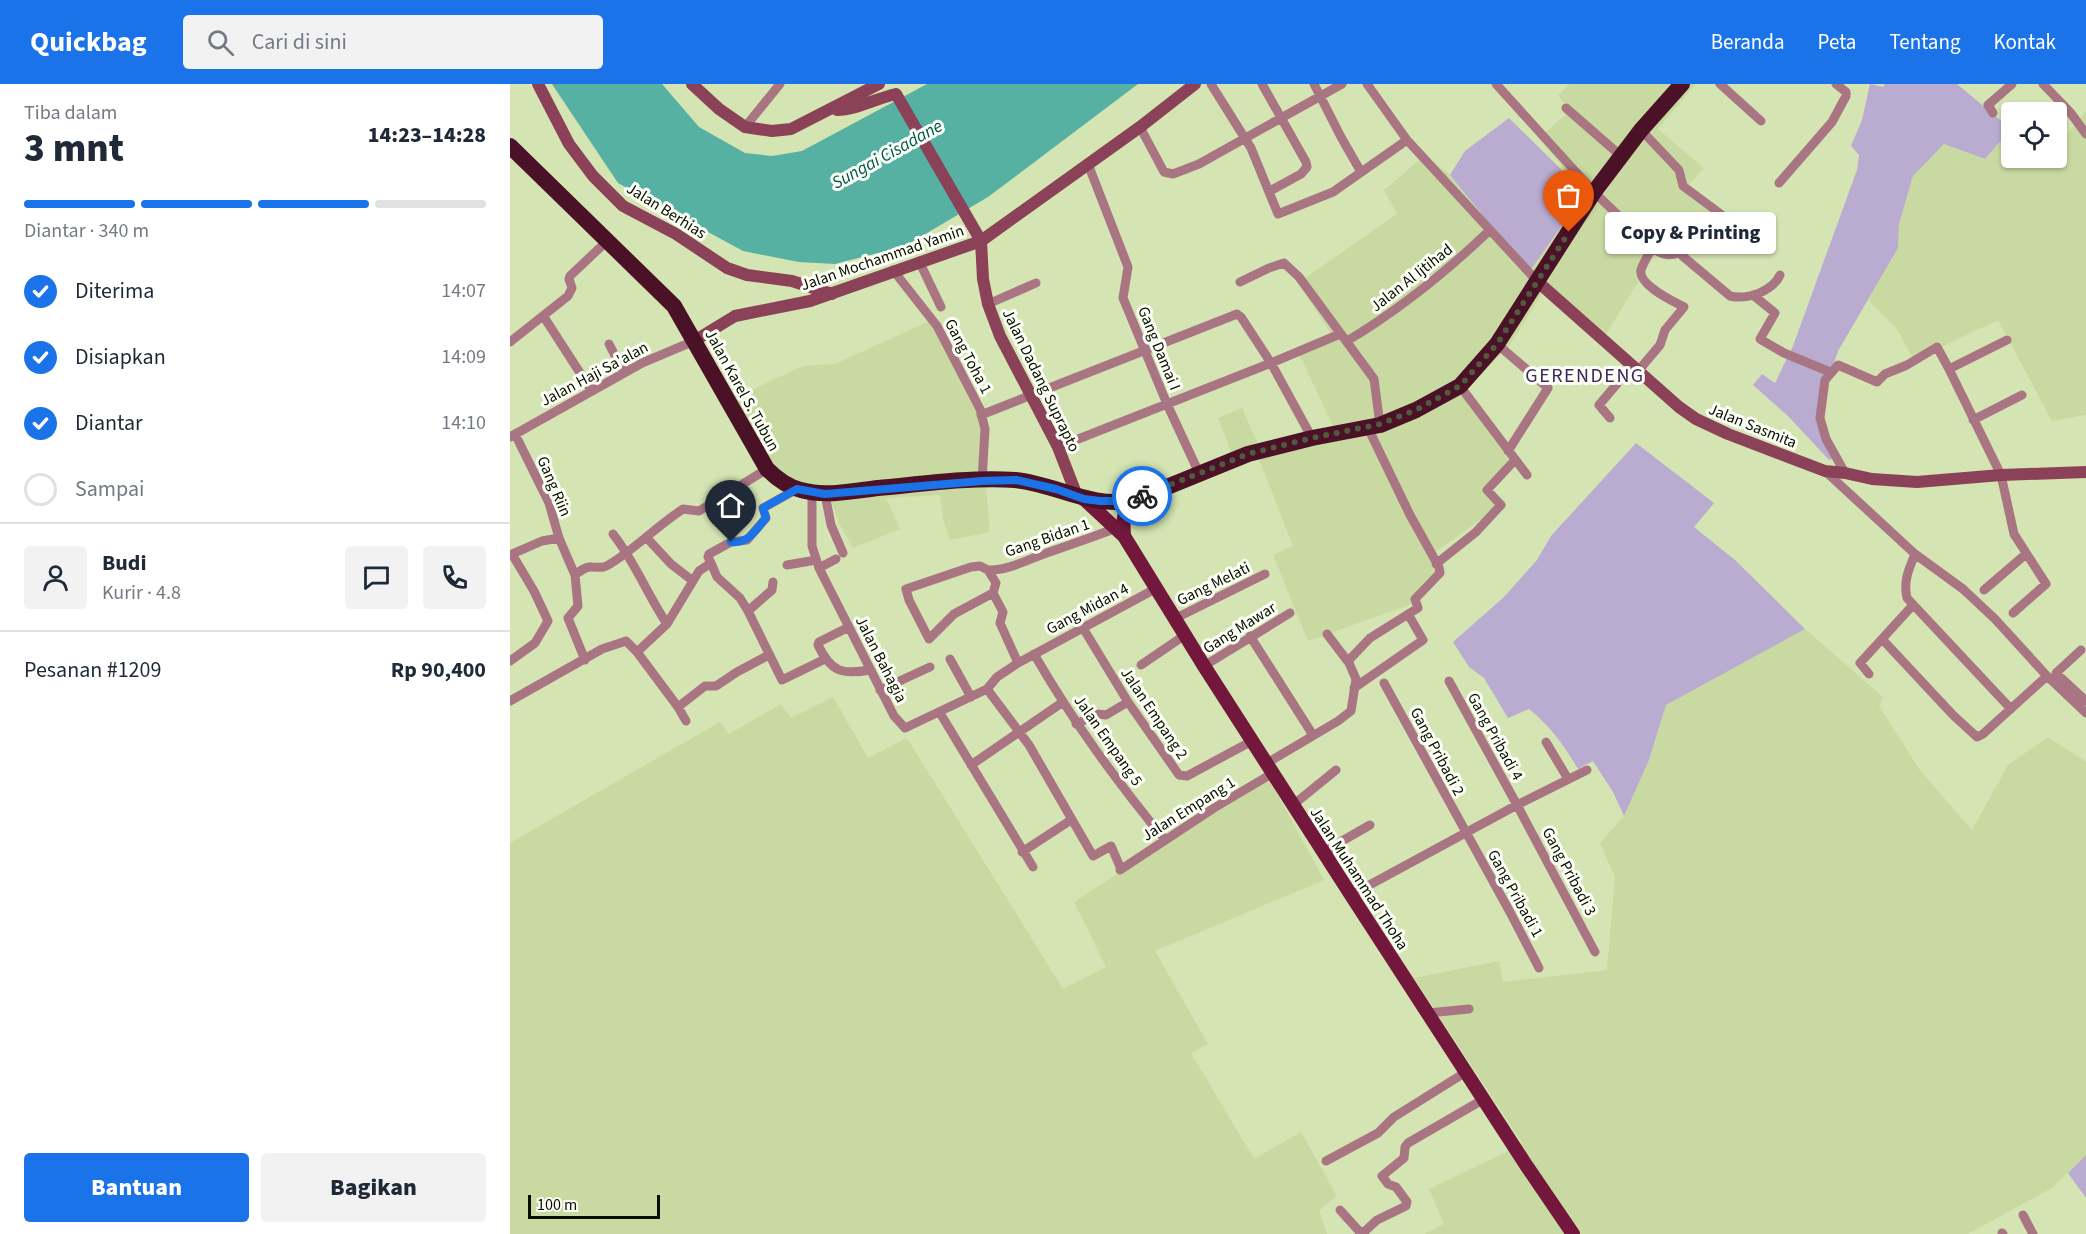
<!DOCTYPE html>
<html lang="id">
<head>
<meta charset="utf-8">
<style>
  :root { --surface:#fff; --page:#f2f2f3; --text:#1f2937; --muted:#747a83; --line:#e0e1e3; --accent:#1a73e8 }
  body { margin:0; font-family:"Source Sans 3",sans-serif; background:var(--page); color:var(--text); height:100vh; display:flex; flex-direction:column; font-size:22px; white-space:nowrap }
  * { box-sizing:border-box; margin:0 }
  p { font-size:20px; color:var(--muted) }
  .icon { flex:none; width:33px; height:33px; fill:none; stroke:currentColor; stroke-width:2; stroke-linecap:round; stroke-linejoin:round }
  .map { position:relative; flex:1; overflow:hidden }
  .details { display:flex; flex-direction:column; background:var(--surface); width:510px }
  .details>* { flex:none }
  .fabs { position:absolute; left:1491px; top:18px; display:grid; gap:12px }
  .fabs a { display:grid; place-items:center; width:66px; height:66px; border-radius:6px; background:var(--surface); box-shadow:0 2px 4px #0004; font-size:30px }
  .scale { position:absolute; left:18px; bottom:15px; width:132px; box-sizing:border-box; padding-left:6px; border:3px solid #0a0e01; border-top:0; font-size:16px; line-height:21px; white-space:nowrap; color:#0a0e01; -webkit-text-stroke:4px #fbfff5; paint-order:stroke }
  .pin { position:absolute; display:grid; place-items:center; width:51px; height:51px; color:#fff; margin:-62px -26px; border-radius:50% 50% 50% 0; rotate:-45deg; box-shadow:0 0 6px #0007 }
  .pin .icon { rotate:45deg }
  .courier { position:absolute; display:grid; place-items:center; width:60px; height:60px; margin:-30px; border:4px solid #1a73e8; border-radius:50%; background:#fff; color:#222; box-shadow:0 2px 8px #0007 }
  .bubble { position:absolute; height:42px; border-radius:6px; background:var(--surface); box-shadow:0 2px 4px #0004; font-size:20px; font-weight:800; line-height:42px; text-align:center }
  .headline em { font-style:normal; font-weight:800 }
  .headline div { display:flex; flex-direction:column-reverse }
  .headline { display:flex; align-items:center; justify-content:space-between; height:102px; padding:0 24px }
  h1 { font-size:39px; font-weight:800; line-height:45px }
  .bar { display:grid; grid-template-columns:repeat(4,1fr); gap:9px 6px; align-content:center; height:72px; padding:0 24px }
  .bar i { height:8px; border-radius:4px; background:var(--line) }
  .bar .selected { background:var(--accent) }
  .bar p { grid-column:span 4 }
  .line { display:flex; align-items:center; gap:15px; padding:0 24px; border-top:2px solid var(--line) }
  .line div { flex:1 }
  .round { display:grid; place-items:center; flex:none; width:63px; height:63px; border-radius:6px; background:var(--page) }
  ol { padding:0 24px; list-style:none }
  li { display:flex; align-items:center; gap:18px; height:66px }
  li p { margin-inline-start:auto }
  li .icon { padding:6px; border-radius:50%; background:var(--accent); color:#fff; stroke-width:4 }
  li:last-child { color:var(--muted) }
  li i { width:33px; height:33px; border:3px solid var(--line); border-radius:50% }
  .cta { display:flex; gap:12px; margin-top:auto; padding:12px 24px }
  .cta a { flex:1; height:69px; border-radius:6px; background:var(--accent); color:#fff; font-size:24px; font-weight:800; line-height:69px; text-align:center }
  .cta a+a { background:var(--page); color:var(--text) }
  header { display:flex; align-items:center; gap:36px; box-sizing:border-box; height:84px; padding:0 30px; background:var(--accent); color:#fff }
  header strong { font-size:28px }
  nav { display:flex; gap:33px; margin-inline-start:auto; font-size:21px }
  .search { width:420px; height:54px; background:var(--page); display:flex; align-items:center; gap:15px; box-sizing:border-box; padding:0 21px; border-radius:6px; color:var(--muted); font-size:22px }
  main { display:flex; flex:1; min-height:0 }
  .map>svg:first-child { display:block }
  .built { fill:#c8daa1 }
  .green { fill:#baabd1 }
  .water { fill:#57b1a3 }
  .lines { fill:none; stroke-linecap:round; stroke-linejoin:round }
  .street { stroke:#a97583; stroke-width:9 }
  .secondary { stroke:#8b4259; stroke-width:12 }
  .primary { stroke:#73183c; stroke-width:14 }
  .highway { stroke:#4b1126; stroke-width:16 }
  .done { stroke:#51593f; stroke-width:6; stroke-dasharray:0 10.8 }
  .route { stroke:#1a73e8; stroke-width:8 }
  .labels { text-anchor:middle; stroke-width:6; stroke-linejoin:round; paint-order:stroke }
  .street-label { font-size:16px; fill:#0a0e01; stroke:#fbfff5 }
  .water-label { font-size:18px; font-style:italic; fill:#02554c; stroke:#fbfff5 }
  .quarter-label { font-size:20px; letter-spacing:1.5px; fill:#3f255f; stroke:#fbfff5 }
</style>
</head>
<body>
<header>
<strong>Quickbag</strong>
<div class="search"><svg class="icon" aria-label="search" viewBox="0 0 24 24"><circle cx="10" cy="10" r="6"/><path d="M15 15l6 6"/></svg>Cari di sini</div>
<nav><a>Beranda</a><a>Peta</a><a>Tentang</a><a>Kontak</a></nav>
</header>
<main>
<section class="details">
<div class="headline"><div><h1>3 mnt</h1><p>Tiba dalam</p></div><em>14:23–14:28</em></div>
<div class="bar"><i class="selected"></i><i class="selected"></i><i class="selected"></i><i></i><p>Diantar · 340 m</p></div>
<ol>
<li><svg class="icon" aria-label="check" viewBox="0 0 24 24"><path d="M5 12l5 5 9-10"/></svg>Diterima<p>14:07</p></li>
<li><svg class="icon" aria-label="check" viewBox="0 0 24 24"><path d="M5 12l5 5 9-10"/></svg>Disiapkan<p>14:09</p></li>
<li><svg class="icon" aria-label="check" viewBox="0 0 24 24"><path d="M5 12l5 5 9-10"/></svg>Diantar<p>14:10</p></li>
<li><i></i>Sampai</li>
</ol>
<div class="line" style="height:108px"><a class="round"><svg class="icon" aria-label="person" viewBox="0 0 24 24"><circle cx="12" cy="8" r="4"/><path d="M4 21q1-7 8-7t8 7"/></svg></a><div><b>Budi</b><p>Kurir · 4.8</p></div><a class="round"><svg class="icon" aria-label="chat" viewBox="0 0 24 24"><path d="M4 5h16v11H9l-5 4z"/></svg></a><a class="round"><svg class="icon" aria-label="phone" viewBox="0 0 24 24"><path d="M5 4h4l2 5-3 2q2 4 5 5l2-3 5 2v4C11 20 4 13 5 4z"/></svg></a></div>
<div class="line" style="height:78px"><div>Pesanan #1209</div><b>Rp 90,400</b></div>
<div class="cta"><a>Bantuan</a><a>Bagikan</a></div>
</section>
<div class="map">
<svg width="1576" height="1150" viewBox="0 0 1576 1150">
  <rect width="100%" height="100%" fill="#d4e4b2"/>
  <!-- built -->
  <path class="built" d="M 1060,0 L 1186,0 L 1148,45 L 1194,84 L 1176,104 L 1221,137 L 1210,166 L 1186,151 L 1167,134 L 1141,159 L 1149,164 L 1095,252 L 1035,205 L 999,262 L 953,309 L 1004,375 L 974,403 L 989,421 L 975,440 L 970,436 L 924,469 L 934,490 L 907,518 L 798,557 L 763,471 L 783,462 L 749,375 L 727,383 L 708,334 L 732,324 L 748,360 L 823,342 L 790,272 L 823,253 L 788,199 L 887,130 L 874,106 L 915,71 L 940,91 L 1019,188 L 1074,109 L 1029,54 L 1060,27 L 1048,11 Z
    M 1576,27 L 1576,331 L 1542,337 L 1488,236 L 1404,276 L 1387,245 L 1358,216 L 1388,164 L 1389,140 L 1403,92 L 1434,60 L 1475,75 L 1501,45 L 1502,74 L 1546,74 L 1547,61 Z
    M 422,236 L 475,332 L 475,393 L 480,448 L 440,456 L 433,435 L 430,411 L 376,414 L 390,445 L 343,464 L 330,441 L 315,400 L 300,400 L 268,390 L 222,315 L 293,282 L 325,280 Z
    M 1295,545 L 1373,613 L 1369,622 L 1409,685 L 1462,746 L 1498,681 L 1538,653 L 1576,678 L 1576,1071 L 1542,1104 L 1458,1150 L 915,1150 L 934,1140 L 919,1105 L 1013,1060 L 904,894 L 989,877 L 993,898 L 1097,886 L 1105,793 L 1090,759 L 1114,732 L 1139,676 L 1156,621 Z
    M 323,613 L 358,674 L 397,654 L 553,905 L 596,883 L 564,818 L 758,693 L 814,796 L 645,867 L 698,960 L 681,969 L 744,1075 L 791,1048 L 827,1112 L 809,1126 L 817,1150 L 0,1150 L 0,759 L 210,638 L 219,650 L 271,620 L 281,634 Z"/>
  <!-- green -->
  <path class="green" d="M 1360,0 L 1373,3 L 1375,0 L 1447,0 L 1501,45 L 1475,75 L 1434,60 L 1403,92 L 1389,140 L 1388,164 L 1328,267 L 1315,304 L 1312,332 L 1328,373 L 1319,376 L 1278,332 L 1243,301 L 1252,290 L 1265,299 L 1283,262 L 1347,86 L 1349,71 L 1341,62 L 1352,36 Z
    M 999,34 L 1075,109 L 1019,188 L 940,91 L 955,67 Z
    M 1126,359 L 1204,419 L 1184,443 L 1225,476 L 1295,545 L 1156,621 L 1139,676 L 1114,732 L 1103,708 L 1083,677 L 1068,685 C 1054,661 1040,642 1019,625 L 998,634 L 974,594 L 959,583 L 943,558 L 994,513 L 1027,476 L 1041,452 Z
    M 1576,1071 L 1576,1114 L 1558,1089 Z"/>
  <!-- water -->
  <path class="water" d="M 42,0 L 152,0 L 189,43 L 235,69 L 262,72 L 292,67 L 417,0 L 628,0 L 478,113 L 395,162 L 325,180 L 289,178 L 233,167 L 108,99 Z"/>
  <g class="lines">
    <!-- street -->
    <path class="street" d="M 701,0 L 741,64 L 768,130 L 823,108 L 897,56
      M 752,0 L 796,78 L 797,83 L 791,90 L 760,107
      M 804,0 L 831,53 L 851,88
      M 857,0 L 897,56 L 1028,198
      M 986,0 L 1084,108 L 1142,164 C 1152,170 1157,173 1169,169 L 1220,212 C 1237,216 1262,208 1270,191
      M 1210,0 L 1251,37
      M 1533,0 L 1560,28 L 1576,50
      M 1056,24 L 1111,72
      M 1483,29 L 1478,21 L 1502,0
      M 235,43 L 270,0
      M 630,43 L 654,88 L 663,90 L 689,80 L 832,0
      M 1131,46 L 1169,86 L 1173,102 L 1243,154
      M 578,80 L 618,183 L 613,214 L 657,320 L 689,389
      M 1269,99 L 1322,38 L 1336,12 L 1336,8 L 1326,0
      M 409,177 L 431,223
      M 383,186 L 427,242 L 470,325 L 475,345 L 472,397
      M 730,198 L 759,184 L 774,179 L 789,193 L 864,295 L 870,341
      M 1243,211 L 1265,229 L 1250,255 L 1274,269 L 1320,288
      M 478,220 L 526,199
      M 34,233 L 81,306
      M 1497,256 L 1439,285 L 1491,391 L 1504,450 L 1536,500 L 1503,529
      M 837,257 C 889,226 936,188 980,146
      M 0,258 L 58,212 L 62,204 L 59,195 L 60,192 L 97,157
      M 99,260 L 114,289
      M 987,260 L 1038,304 L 998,367
      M 1128,287 L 1150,261 L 1155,246 L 1174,223 C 1163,217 1128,201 1131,186 C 1133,179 1139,170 1142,164
      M 950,302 L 1017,391
      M 471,331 L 727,230 L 731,233 L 761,279 L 802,354
      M 1100,334 L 1089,321 L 1122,282
      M 1463,336 L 1512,311
      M 0,353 L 132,279 L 184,257
      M 548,363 L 761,279 L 830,250
      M 1315,387 L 1405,470 L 1453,505 L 1485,535 L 1537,592 L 1576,629
      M 1335,389 L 1316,355 L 1310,334 L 1315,296 L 1328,281 L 1367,298 L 1375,290 L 1397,281 L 1427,263 L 1439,285
      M 302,408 L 302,462 L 309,484 L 384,632 L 395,644 L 477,605 L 487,593 L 508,579 L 645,505
      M 315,410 L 321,441 L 333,469
      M 103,450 C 125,478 137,510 157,540
      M 136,453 L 161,480 L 183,497
      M 49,454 L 65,491 L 68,522 L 58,534 L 75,576
      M 1405,470 C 1399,485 1393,497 1397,514 L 1501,625
      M 0,471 L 32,457 L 49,454 L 39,419 L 5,350
      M 201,479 L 198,473 L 199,470 L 221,458 L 237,456 L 256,434 L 253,424 L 287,405
      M 926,480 L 966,448 L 991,421 L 977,406 L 1005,376
      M 277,481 L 306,476
      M 309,484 L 326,475
      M 478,486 C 496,487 515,477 531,471 C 556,462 581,454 606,444
      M 65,491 C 70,487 76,482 82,483 C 90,483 92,485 100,480 C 126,464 147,442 173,425 L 189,427 L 257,385
      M 1474,506 L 1516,470
      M 483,509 L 444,530 L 419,555 L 399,516 L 396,505 L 461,483 L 470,482 L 478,486 L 486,499 L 483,509 L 493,528 L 490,539 L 508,579
      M 238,527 L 262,506 L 263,498
      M 664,535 L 755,490
      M 339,543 L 309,558 L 308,561 C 321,588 332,591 360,586
      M 573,544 L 618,618 L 669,691 L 677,692 L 742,657
      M 740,552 L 801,648 L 801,652
      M 1372,555 L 1443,631 L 1467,653 L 1473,650 L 1537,592
      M 1571,566 L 1546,589 L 1576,617
      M 127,568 L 157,540 L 189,487 L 201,479 L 207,493 L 230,514 L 238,527 L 272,596 L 315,575
      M 524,570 C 564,639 605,695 655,756
      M 440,575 L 461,613
      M 0,577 L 25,559 L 38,537 L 24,507 L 2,470
      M 839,579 L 840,575 L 860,554 L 908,524 L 905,515 L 930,489 L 929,483 L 900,431 L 858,344
      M 631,581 L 675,551
      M 694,582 L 780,529
      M 1359,590 L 1350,579 L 1403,521
      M 939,597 L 1007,721 L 1085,868
      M 874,599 L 1001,830 L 1029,884
      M 844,604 L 913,556 L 898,530
      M 477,605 L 519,661 L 583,772 L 601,762 L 611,785
      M 370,606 L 420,583
      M 0,617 L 92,565 L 116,557 L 127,568 L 168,623 L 195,602 L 206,602 L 227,588 L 259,571
      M 168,623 L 176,637
      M 430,629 L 523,783
      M 566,640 L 588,630 L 596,631 L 618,618
      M 1036,658 L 1058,695
      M 757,679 L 828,637 L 841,627 L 846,595 L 839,579 L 817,550
      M 461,681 L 553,618
      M 783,721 L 826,686
      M 512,768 L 561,736
      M 818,775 L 820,772 L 818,765 L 860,741
      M 610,786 L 704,724 L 763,689
      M 841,811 L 1007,721 L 1077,686
      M 918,929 L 959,925
      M 816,1077 L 868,1049 L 884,1033 L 956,988
      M 830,1126 L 849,1147 L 854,1148 L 867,1136 L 896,1122 L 897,1118 L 886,1103 L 878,1100 L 872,1092 L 894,1074 L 895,1063 L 898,1059 L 974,1015
      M 1513,1131 L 1523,1150
      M 1492,1149 L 1493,1150"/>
    <!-- secondary -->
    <path class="secondary" d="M 28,0 L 59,60 L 83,92 L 113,122 L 166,150 L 217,184 L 237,191 L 282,197 L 322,210
      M 182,0 L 209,25 L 235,43 L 262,47 L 281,45 L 369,0
      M 386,10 L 471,157 L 473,195 L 478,220 L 490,252 L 548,363 L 567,412
      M 327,26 C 346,26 367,14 386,10
      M 1028,198 L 1169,323 L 1186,335 L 1218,350 L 1315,387 L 1335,389 L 1362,395 L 1407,398 L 1491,391 L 1576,388
      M 184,257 L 225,232 L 300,217 L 471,157 L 630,43 L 685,0"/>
    <!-- primary -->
    <path class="primary" d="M 574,415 L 614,452 L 694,582 L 841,811 L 1016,1081 L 1063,1150
      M 614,452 C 613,434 612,429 625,416"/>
    <!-- highway -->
    <path class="highway" d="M 0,62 L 164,222 L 257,385 C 267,395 277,403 291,406 C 316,413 343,407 368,404 C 412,400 460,393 505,396 C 547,400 580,425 625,416 L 738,370 L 802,354 L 870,341 L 906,326 L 950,302 L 987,260 L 1084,108 L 1131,46 L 1172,0"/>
  </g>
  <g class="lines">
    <!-- done -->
    <path class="done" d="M 632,412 L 738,370 L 802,354 L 870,340 L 906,326 L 950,302 L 987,260 L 1059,148"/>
    <!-- route -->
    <path class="route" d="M 221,458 C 239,460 245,446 256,434 L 253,424 L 287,405 L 315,410 L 472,397 L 506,396 L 546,405 L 574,415 L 590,417 L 616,417 L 632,412"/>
  </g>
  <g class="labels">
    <!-- street labels -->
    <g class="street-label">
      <text transform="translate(157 126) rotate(32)" y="6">Jalan Berhias</text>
      <text transform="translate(372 173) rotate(-19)" y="6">Jalan Mochammad Yamin</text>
      <text transform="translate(901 193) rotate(-38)" y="6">Jalan Al Ijtihad</text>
      <text transform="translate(650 264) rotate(68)" y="6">Gang Damai I</text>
      <text transform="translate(459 272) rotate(62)" y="6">Gang Toha 1</text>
      <text transform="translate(84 289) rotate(-28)" y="6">Jalan Haji Sa'alan</text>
      <text transform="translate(532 296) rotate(64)" y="6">Jalan Dadang Suprapto</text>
      <text transform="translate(233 306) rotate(61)" y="6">Jalan Karel S. Tubun</text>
      <text transform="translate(1243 341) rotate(22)" y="6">Jalan Sasmita</text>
      <text transform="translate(45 402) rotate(67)" y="6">Gang Riin</text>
      <text transform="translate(537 453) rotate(-19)" y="6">Gang Bidan 1</text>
      <text transform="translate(703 499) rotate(-26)" y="6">Gang Melati</text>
      <text transform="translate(577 524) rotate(-28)" y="6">Gang Midan 4</text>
      <text transform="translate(729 543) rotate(-32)" y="6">Gang Mawar</text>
      <text transform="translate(372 575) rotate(63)" y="6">Jalan Bahagia</text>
      <text transform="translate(645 629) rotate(56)" y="6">Jalan Empang 2</text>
      <text transform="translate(986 652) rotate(61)" y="6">Gang Pribadi 4</text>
      <text transform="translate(599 656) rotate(55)" y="6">Jalan Empang 5</text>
      <text transform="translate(928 667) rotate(62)" y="6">Gang Pribadi 2</text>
      <text transform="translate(678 724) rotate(-32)" y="6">Jalan Empang 1</text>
      <text transform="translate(1060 787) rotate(62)" y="6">Gang Pribadi 3</text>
      <text transform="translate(850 794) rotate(57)" y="6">Jalan Muhammad Thoha</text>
      <text transform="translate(1006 809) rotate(61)" y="6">Gang Pribadi 1</text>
    </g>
    <!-- water labels -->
    <g class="water-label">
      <text transform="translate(377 70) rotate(-29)" y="6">Sungai Cisadane</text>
    </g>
    <!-- quarter labels -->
    <g class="quarter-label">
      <text x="1075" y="298">GERENDENG</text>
    </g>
  </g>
</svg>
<div class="fabs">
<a><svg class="icon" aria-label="locate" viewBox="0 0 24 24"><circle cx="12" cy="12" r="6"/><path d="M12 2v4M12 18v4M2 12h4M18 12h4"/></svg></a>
</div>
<div class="scale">100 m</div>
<div class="pin" style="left:1059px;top:148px;background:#ea580c"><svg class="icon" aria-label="bag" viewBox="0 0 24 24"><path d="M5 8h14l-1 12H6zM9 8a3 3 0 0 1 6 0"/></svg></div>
<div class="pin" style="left:221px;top:458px;background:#1f2937"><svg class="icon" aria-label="home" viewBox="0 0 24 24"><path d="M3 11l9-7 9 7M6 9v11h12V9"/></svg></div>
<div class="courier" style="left:632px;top:412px"><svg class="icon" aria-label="bike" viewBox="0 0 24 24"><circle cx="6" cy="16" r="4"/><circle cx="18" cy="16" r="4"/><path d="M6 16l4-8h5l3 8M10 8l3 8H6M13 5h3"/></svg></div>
<div class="bubble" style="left:1095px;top:128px;width:171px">Copy &amp; Printing</div>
</div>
</main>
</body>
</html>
